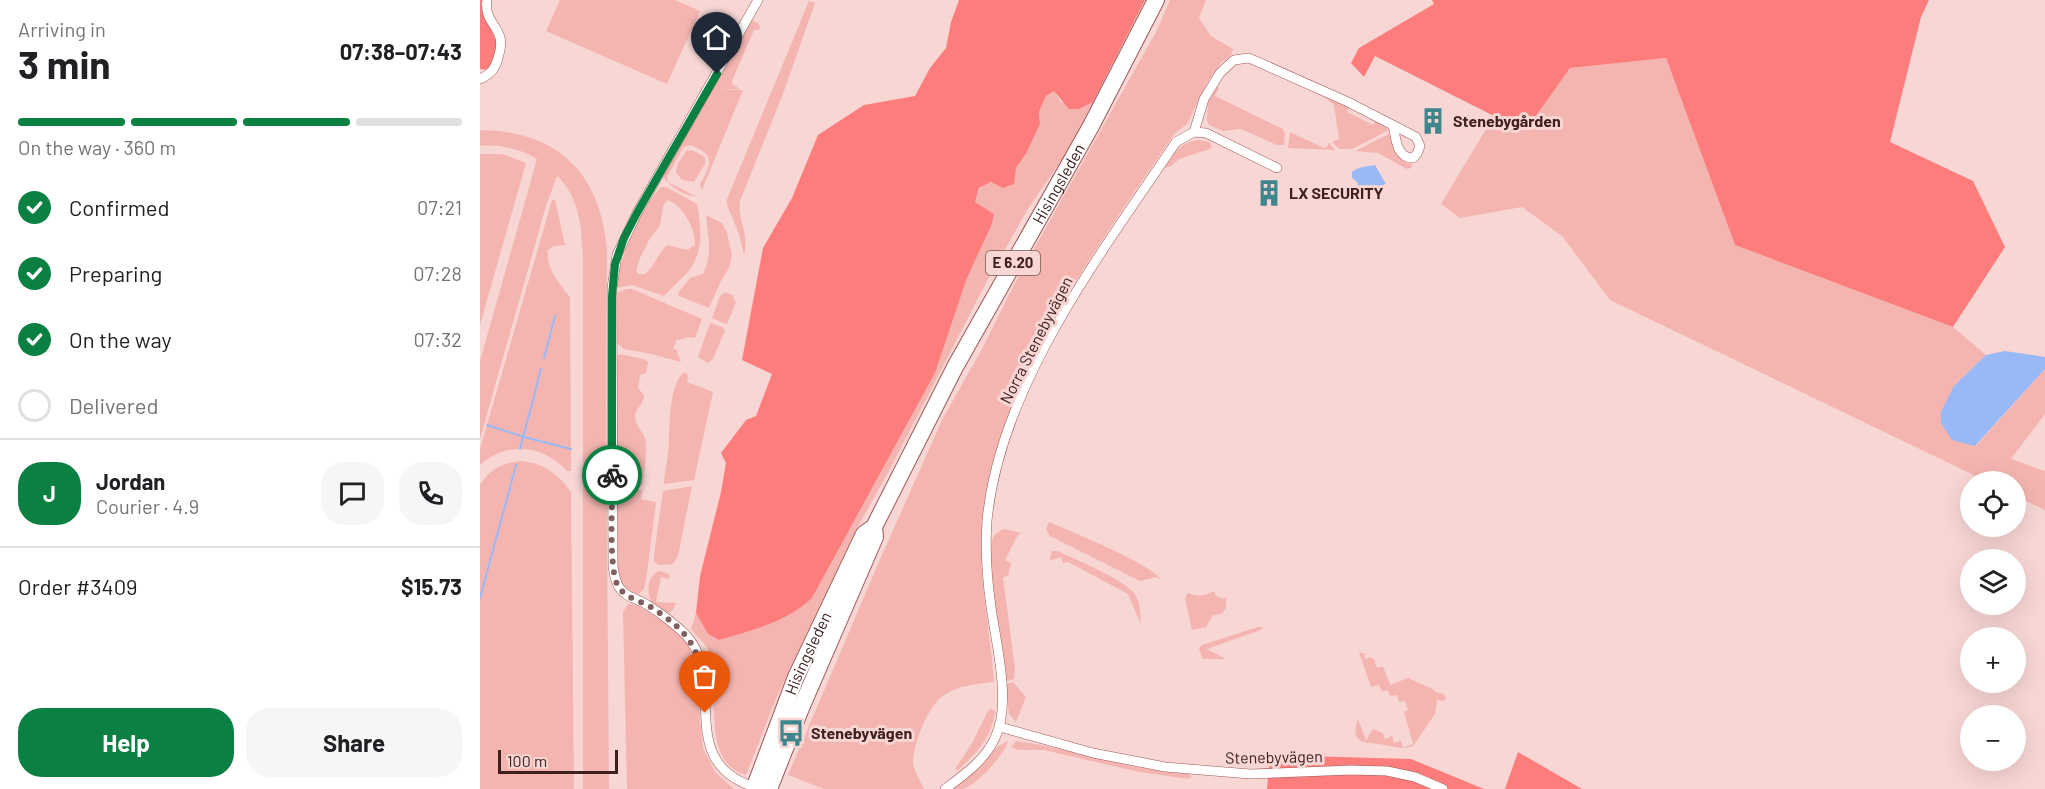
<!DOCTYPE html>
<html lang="en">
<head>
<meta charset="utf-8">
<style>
  :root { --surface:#fff; --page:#f6f6f6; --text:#202124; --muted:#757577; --line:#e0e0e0; --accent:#0b8043 }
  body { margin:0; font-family:Barlow,sans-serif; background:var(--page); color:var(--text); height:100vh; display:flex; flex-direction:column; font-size:22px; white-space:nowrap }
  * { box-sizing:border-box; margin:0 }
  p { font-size:20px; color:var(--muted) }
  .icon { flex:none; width:33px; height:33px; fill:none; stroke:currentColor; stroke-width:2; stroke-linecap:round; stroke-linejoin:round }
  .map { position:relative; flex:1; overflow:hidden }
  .sheet { display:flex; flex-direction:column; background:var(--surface); width:480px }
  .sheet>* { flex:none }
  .buttons { position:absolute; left:1480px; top:471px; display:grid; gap:12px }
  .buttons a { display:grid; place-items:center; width:66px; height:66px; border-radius:50%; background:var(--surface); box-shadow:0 6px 24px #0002; font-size:30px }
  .scale { position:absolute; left:18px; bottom:15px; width:120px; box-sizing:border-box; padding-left:6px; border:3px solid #3e201f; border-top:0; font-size:16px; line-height:21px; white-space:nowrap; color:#3e201f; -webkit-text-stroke:4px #f8d6d4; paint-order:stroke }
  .pin { position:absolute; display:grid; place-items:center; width:51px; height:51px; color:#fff; margin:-62px -26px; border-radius:50% 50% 50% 0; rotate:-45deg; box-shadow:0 0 6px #0007 }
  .pin .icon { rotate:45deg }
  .courier { position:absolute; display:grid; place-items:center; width:60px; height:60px; margin:-30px; border:4px solid #0b8043; border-radius:50%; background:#fff; color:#222; box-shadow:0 2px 8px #0007 }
  .overview em { font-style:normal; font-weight:700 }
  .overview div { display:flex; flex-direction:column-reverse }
  .overview { display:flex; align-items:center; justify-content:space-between; height:102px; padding:0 18px }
  h1 { font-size:39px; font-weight:700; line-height:45px }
  .bar { display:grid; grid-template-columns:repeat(4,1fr); gap:9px 6px; align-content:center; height:72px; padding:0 18px }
  .bar i { height:8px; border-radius:4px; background:var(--line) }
  .bar .current { background:var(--accent) }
  .bar p { grid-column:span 4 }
  .line { display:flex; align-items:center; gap:15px; padding:0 18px; border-top:2px solid var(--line) }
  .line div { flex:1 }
  .round { display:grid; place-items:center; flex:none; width:63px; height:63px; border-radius:24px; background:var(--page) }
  ol { padding:0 18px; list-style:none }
  li { display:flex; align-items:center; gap:18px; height:66px }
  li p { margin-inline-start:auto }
  li .icon { padding:6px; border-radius:50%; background:var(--accent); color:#fff; stroke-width:4 }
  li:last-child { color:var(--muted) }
  li i { width:33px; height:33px; border:3px solid var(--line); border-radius:50% }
  .cta { display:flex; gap:12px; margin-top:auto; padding:12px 18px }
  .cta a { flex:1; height:69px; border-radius:24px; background:var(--accent); color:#fff; font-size:24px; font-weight:700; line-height:69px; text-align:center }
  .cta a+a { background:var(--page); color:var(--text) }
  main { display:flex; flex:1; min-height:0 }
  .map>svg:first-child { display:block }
  .green { fill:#f4b5b1; fill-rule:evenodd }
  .forest { fill:#fd7d7c }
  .water { fill:#99b9f6 }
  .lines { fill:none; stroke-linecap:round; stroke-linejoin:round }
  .stream { stroke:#99b9f6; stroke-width:2 }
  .minor-casing { stroke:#9f5755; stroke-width:10 }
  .trunk-casing { stroke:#9f5755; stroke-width:18 }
  .minor { stroke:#fff; stroke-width:9 }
  .trunk { stroke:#fff; stroke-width:16 }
  .done { stroke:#7f605e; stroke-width:6; stroke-dasharray:0 10.8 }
  .route { stroke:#0b8043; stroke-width:8 }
  .labels { text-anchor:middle; stroke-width:6; stroke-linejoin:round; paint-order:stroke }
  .shield { fill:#f8d6d4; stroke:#765755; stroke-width:1.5 }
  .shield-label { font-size:15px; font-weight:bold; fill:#3e201f }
  .poi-label { font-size:16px; font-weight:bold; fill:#3e201f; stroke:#f8d6d4; text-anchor:start }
  .street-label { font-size:16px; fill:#3e201f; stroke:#f8d6d4 }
</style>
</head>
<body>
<main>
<section class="sheet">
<div class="overview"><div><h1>3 min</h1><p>Arriving in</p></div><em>07:38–07:43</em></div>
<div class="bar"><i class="current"></i><i class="current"></i><i class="current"></i><i></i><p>On the way · 360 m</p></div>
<ol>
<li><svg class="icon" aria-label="check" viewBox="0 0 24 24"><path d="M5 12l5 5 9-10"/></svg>Confirmed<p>07:21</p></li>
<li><svg class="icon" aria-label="check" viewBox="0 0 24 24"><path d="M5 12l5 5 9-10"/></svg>Preparing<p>07:28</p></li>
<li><svg class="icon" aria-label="check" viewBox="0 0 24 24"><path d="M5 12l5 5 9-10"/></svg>On the way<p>07:32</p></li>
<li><i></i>Delivered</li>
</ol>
<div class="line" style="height:108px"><b class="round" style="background:var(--accent);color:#fff">J</b><div><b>Jordan</b><p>Courier · 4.9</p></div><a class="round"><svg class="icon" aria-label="chat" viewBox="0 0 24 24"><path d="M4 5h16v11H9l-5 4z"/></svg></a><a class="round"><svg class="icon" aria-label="phone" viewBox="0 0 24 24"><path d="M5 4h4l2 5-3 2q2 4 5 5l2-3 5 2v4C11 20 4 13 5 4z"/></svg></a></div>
<div class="line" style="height:78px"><div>Order #3409</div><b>$15.73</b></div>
<div class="cta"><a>Help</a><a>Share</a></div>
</section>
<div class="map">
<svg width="1565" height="789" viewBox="0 0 1565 789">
  <rect width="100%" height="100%" fill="#f8d6d4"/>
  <!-- green -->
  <path class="green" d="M 80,0 L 195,0 L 220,11 L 187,84 L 66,31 Z
    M 690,0 L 726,0 L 719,18 L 731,36 L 753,49 L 751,55 L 741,63 L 727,83 L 707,124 L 694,134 C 612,256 512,385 502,536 C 499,585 511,634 514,682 C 496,684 480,685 464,695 C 448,705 433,745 433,763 C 434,771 441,782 444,789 L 344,789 L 308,775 L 398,564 L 463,418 L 501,351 L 536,281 L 676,32 Z
    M 329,1 L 335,3 L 303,94 L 260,201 C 257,220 270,234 264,255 L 259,234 L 247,205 L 247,199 Z
    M 271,20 L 278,23 L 280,27 L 279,30 L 274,30 L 252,81 L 252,84 L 260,89 L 238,89 L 263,90 L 222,190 L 220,184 C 228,169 237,157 217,148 C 211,145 209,144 203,148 L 187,177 L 188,182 L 213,195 L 218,196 C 207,198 188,186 183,176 Z
    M 1186,58 L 1255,245 L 1473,327 L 1506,355 L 1474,386 L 1496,446 L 1565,369 L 1565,414 L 1531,459 L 1565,471 L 1565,510 L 1536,496 L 1536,482 L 1506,481 L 1130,300 L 1082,236 L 1042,207 L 980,218 L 961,204 L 1014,116 L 1053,119 L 1090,68 Z
    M 818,84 L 869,107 L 867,112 L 893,125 L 896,120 L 909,130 L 872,149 L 860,149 L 852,142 L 859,139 L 854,105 L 847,99 Z
    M 737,86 L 739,88 L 735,96 L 803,129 L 805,134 L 804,145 L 797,145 L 761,129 L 743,131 L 729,125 L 727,121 L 728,98 Z
    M 574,90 L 580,101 L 599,109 L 613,102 L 613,107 L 591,147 L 549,207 L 507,281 L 409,471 L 377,528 L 298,694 L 266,775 C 219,763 241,686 230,654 C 227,643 217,638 211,629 L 216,613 L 228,634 L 239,640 C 271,631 308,620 332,598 L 455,373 L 487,278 L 512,224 L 514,214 L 495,202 C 500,178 514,182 533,184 L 536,168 L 547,152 L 560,124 L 559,112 L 566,96 Z
    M 0,130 C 79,131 121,174 127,251 L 126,405 L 129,789 L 103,789 L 103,262 C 102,232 101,198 77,176 L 66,206 L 0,439 L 0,361 L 57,159 C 40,149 21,144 0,146 Z
    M 810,132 L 842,147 L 846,148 L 849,143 L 855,150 L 808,148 Z
    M 911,133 C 914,148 914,161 932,164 L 931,168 L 927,169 L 898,153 L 875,151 Z
    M 719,140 L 729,142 L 732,147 L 730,149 L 699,159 L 691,166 L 684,168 C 691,154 703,141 719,140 Z
    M 207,150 L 214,151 L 225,157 L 225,164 L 214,182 L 202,180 L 196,172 L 198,163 Z
    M 0,154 L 22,154 L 46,163 L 0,325 Z
    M 181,187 L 186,187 L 217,204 C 222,229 224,257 204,276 C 197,283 191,288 184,296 L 152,285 L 136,288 C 140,255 159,211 181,187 ZM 187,200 C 202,204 216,229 215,245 L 207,250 L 187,245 C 178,253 175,266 165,274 L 158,274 L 156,270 L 160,258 L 170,238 L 180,226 L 183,206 Z
    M 72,200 L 75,200 L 85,245 L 74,246 L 68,250 C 66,269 79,283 90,297 L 91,471 L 87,471 C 64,445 26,441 0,465 L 0,449 Z
    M 226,215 L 242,223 L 247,233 L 252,255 L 249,268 L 241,281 L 229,308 L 199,296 L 198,293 L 210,278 L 223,274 C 233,253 228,237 226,215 Z
    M 147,289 L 152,289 L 222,319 L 215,338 L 208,337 L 199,340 L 197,339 L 193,349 L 196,349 L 201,362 L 171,354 L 144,349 L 137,343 L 136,293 Z
    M 245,292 L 252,295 L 256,302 L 248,322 L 246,324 L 232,318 L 240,296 Z
    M 230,323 L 243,327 L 245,330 L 233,359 L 228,363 L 218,357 Z
    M 140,354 L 163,359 L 168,362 L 166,373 L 160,375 L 158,388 L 164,395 C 164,405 156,407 155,416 C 155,427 165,432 166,443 C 167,455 164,474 162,486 L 142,485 L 137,482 L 136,357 Z
    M 203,373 L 206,373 L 208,376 L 207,382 L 233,392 L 214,480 L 184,484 C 184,476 186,469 187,461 C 191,439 186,389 203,373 Z
    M 40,461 C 62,462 79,474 91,492 L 94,789 L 0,789 L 0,485 C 9,470 22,463 40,461 Z
    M 212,486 L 198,556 L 193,564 L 179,565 L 174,562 L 174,555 L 183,491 Z
    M 138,489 L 162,490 L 161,499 L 176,502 L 167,573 L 164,589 L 156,596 L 150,594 L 137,578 L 136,490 Z
    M 569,522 C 588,530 674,565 681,580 L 676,577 L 660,581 L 570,536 L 566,529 Z
    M 525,529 L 541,533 L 538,535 L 525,560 L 531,563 L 528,576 L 523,577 L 535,669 L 534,679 L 527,681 C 520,668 507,557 512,541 C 514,534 518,531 525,529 Z
    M 572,551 L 577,551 C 595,559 648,581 656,596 C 661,605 660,615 661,624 L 648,594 L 588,562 L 583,563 L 581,557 L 569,561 Z
    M 180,571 L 189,574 L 189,579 L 181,577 L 176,602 L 196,603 L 193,610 L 189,613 L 173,605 C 166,594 166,575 180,571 Z
    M 735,591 L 735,595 L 743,599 L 746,597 L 746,608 L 742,614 L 733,615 L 726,627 L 712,630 L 705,599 L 707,594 L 709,593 C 718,598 726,595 735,591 Z
    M 148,604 L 158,606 L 199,632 L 209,647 L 214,661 L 223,748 L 235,772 L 254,789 L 147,789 L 143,612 Z
    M 778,627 L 782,627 L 783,629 L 727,649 L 746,659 L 723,659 L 719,649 L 722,645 Z
    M 879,652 L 885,654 L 884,657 L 887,659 L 889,657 L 894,659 L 897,668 L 903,666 L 910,685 L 928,678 L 953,689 L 956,692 L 964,694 L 966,698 L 963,701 L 957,700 L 955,714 L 933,746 C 923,750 915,747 905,745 C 888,742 868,746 878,719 L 886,740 L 893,729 L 903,733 L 905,739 L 912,736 L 914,743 L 921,741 L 923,748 L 933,744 L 924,712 L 928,710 L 925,701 L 919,702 L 917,695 L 910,696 L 908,690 L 902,692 L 899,685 L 891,687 Z
    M 533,682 L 546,697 L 536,722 L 529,714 L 526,684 Z
    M 511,709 L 515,711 C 512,737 497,753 478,770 L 475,769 L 491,745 L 508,711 Z
    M 528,741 C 525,754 496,786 483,789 C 480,789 476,789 473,789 L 497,770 L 517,747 Z
    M 536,741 L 562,745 L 656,767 L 709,774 L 712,776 L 709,779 L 659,772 L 564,750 L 538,750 L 531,747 Z"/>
  <!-- forest -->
  <path class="forest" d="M 0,0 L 2,0 L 1,4 L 18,46 L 9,70 L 0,69 Z
    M 479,0 L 665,0 L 613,102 L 599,109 L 589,109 L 574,91 L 566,96 L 559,112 L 560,124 L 547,152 L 536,168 L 534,184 L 523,188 L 511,182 L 499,188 L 495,202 L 514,214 L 512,224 L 487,278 L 455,373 L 332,598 C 308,621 271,631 239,640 L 228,634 L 216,613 L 220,576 L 241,492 L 246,463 L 241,453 L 266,420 L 276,416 L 292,374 L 262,360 L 283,248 L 312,198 L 338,135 L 384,105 L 435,96 L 450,68 L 466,48 L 471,22 Z
    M 952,0 L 1449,0 L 1441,17 L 1410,142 L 1493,181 L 1525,247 L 1473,327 L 1255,245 L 1186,58 L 1090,68 L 1053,120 L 1014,116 L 895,56 L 884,77 L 871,63 L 879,48 L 954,4 Z
    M 1038,752 L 1102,789 L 1025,789 Z
    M 790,755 L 931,759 L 1004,789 L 787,789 Z"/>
  <!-- water -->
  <path class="water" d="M 895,165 L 906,184 L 888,190 L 879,188 L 877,182 L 872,178 L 872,172 C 879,166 886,167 895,165 Z
    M 1525,351 L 1565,357 L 1565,369 L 1495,446 L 1472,440 L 1461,423 L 1461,412 L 1474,386 L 1506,355 Z"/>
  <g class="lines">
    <!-- stream -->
    <path class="stream" d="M 64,358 L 75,316
      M 7,425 L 44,437 L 91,449
      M 40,449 L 61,369
      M 0,598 L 36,465"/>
    <defs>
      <path id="minor" d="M 0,79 C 11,74 15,69 18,58 C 29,26 3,27 7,0
        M 714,132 L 724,99 L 740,73 L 754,60 L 769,58 L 868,102 L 936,137 L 940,146 L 937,154 L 933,158 C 916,158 916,138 913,125
        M 520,727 L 613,753 L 685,767 L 770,774 L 871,770 L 907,771 L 935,777 L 963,789
        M 278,788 C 192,764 249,681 206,635 C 194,623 180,613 166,604 C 157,599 145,597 139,587 C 135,581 134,573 133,566 L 132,288 L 137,255 L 158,211 L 278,0
        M 465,789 C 484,775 505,760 515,738 C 532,704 516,644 511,607 C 507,579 505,550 507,521 C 520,384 621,254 696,142 L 714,132 L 726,133 L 797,168"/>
      <g id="trunk">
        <path id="s1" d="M 274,789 L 316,677 L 384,534 L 394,527 L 475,367 L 611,126 L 676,0"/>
        <path d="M 289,789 L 321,708 L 395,537 L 394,527"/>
      </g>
    </defs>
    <!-- minor casing -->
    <use href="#minor" class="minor-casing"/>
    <!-- trunk casing -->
    <use href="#trunk" class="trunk-casing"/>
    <!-- minor -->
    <use href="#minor" class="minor"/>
    <!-- trunk -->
    <use href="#trunk" class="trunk"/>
  </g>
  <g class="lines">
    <!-- done -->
    <path class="done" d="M 132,475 C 133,499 128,569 138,586 C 144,597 158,600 169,606 C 220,638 221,656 225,713"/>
    <!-- route -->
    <path class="route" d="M 132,475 L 132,296 L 135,264 L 144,238 L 158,211 L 237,74"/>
  </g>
  <!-- icons -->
  <defs>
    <symbol id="building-bare" viewBox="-9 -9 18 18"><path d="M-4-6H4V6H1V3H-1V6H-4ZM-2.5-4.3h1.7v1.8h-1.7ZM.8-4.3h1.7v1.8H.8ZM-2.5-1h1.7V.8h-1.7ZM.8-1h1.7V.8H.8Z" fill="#3e868c" stroke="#f8d6d4" stroke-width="2.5" paint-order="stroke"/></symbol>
    <symbol id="bus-bare" viewBox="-9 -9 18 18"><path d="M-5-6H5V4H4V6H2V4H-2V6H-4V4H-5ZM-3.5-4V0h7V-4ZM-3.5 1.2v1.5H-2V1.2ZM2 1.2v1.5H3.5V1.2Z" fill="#3e868c" stroke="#f8d6d4" stroke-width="2.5" paint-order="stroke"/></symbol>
  </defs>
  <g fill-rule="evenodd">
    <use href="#building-bare" x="934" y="102" width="38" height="38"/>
    <use href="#building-bare" x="770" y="174" width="38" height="38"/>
    <use href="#bus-bare" x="292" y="714" width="38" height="38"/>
  </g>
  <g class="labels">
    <!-- shield labels -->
    <rect class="shield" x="506" y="251" width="54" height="24" rx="4.5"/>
    <g class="shield-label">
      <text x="533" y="268">E 6.20</text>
    </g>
    <!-- poi labels -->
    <g class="poi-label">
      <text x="973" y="127">Stenebygården</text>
      <text x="809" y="199">LX SECURITY</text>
      <text x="331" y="739">Stenebyvägen</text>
    </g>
    <!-- street labels -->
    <g class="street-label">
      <text dy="6" stroke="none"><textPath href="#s1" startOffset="680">Hisingsleden</textPath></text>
      <text transform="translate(556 340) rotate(-63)" y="6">Norra Stenebyvägen</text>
      <text dy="6" stroke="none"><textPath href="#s1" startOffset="146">Hisingsleden</textPath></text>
      <text transform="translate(794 757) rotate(-1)" y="6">Stenebyvägen</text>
    </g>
  </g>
</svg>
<div class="buttons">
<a><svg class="icon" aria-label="locate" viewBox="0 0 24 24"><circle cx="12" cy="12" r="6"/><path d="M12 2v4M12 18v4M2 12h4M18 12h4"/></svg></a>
<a><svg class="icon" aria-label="layers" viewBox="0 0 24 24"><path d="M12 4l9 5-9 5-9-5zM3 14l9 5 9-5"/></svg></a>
<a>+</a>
<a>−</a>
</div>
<div class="scale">100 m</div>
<div class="pin" style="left:225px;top:713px;background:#ea580c"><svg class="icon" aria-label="bag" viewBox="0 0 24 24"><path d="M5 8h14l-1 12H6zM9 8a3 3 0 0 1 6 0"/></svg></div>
<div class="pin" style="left:237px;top:74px;background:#1f2937"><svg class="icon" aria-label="home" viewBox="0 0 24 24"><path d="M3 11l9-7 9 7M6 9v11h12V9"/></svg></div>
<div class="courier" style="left:132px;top:475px"><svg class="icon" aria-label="bike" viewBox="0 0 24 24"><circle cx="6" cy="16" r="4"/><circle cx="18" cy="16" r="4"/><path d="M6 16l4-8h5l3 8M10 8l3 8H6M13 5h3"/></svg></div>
</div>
</main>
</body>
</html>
